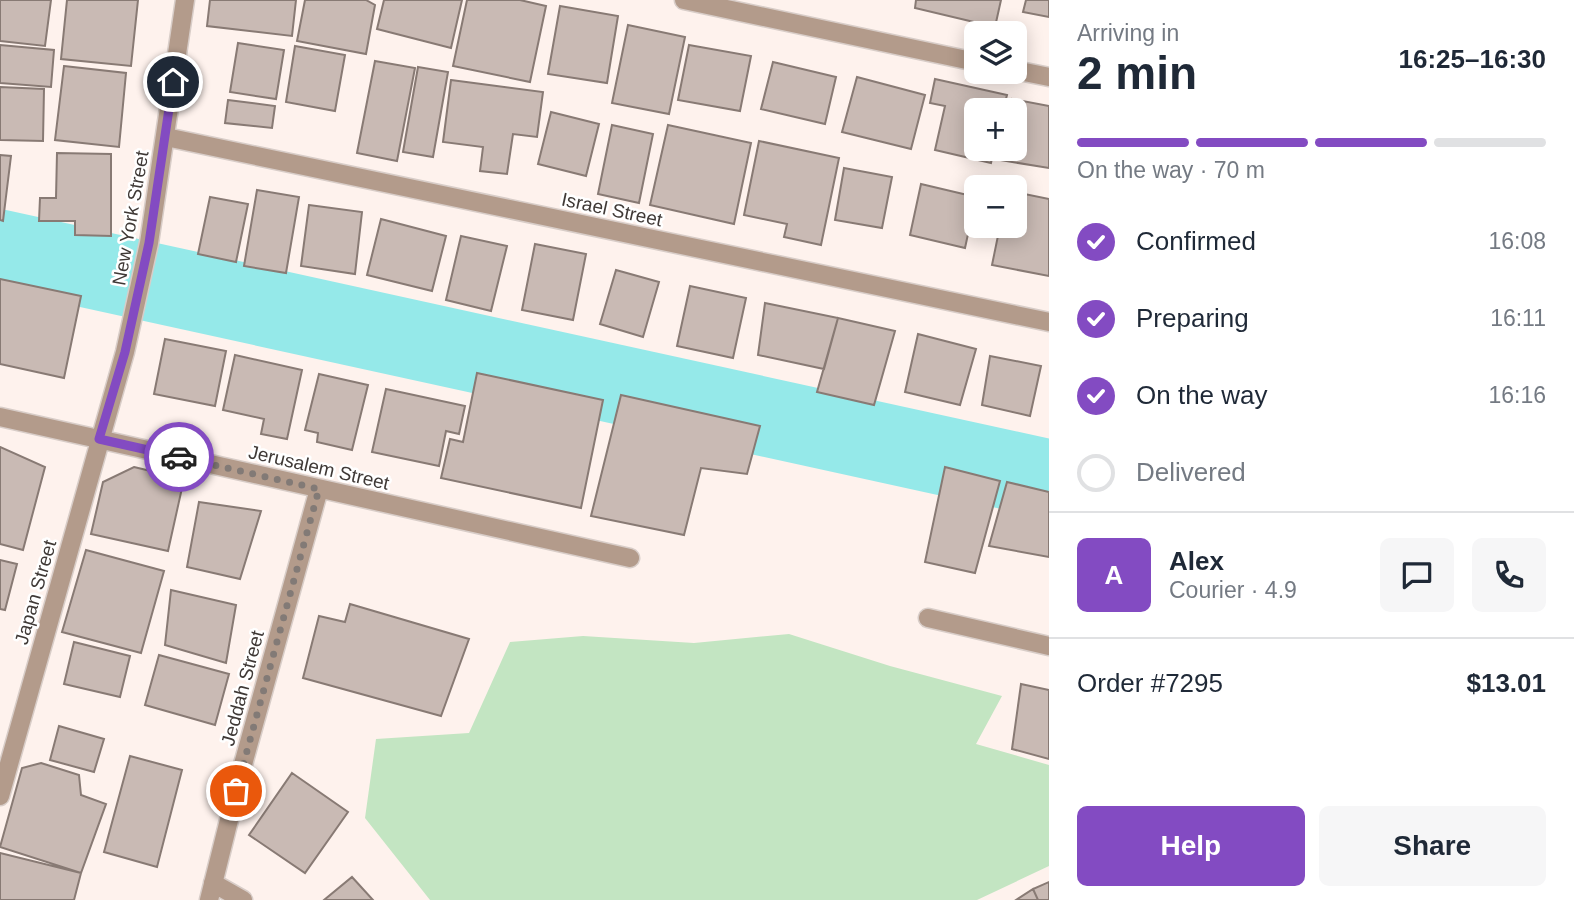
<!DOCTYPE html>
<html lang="en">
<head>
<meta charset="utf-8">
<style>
  :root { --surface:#fff; --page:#f6f6f7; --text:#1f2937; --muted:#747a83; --line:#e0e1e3; --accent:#834bc2 }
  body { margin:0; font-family:Helvetica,sans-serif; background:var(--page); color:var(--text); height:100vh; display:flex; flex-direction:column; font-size:26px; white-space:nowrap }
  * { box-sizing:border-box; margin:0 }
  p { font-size:23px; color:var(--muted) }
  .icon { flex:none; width:38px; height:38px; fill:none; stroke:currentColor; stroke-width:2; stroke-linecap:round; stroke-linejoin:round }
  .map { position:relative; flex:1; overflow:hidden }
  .drawer { display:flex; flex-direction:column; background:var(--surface); width:525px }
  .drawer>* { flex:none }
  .fabs { position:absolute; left:964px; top:21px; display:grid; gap:14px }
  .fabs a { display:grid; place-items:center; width:63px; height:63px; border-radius:10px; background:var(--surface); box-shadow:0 4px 18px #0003; font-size:35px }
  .pin { position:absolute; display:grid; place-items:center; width:60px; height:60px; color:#fff; margin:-30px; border:4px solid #fff; border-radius:50%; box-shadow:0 2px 7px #0007 }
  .courier { position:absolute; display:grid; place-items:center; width:70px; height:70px; margin:-35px; border:5px solid #834bc2; border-radius:50%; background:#fff; color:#222; box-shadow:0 2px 9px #0007 }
  .head em { font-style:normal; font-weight:800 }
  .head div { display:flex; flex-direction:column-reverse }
  .head { display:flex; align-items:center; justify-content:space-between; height:119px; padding:0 28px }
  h1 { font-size:46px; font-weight:800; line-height:52px }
  .bar { display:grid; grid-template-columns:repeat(4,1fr); gap:10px 7px; align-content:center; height:84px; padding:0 28px }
  .bar i { height:9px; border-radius:5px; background:var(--line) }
  .bar .active { background:var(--accent) }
  .bar p { grid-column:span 4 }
  .line { display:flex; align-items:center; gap:18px; padding:0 28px; border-top:2px solid var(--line) }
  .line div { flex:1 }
  .round { display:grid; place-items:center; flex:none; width:74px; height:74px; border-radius:10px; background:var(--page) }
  ol { padding:0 28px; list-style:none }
  li { display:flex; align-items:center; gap:21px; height:77px }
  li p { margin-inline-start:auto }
  li .icon { padding:7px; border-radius:50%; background:var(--accent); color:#fff; stroke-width:4 }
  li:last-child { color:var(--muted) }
  li i { width:38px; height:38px; border:4px solid var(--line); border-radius:50% }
  .action { display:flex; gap:14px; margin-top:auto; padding:14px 28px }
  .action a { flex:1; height:80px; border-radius:10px; background:var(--accent); color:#fff; font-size:28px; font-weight:800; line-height:80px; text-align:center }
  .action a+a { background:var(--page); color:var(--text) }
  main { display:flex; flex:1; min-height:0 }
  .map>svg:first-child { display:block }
  .green { fill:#c3e5c2 }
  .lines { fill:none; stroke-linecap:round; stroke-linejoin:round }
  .river { stroke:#95e9e9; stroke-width:79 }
  .building { fill:#c9bab4; stroke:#887a74; stroke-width:2 }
  .minor-casing { stroke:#d8cdc8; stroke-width:21 }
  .minor { stroke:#b39b8b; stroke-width:18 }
  .done { stroke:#827a76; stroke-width:7; stroke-dasharray:0 12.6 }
  .route { stroke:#834bc2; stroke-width:9 }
  .labels { text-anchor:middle; stroke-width:5; stroke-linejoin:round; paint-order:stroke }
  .street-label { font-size:19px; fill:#3f3936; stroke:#fff }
</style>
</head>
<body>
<main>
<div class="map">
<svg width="1049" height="900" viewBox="0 0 1049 900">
  <rect width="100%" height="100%" fill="#fef2ed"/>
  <!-- green -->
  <path class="green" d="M 789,634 L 890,666 L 1002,696 L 976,744 L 1049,765 L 1049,866 L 977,900 L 430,900 L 365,818 L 376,739 L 469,733 L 510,642 L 583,636 L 694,643 Z"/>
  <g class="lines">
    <!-- river -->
    <path class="river" d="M 0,249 L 1049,479"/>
  </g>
  <!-- building -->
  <path class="building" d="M 0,0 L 51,0 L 45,46 L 0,41 Z
    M 67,0 L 138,0 L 131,66 L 61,59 Z
    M 210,0 L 296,0 L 292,36 L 207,26 Z
    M 305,0 L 366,0 L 375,5 L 366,54 L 297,41 Z
    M 384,0 L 462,0 L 451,48 L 377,29 Z
    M 467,0 L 520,0 L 546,6 L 530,82 L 453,66 Z
    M 916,0 L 1001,0 L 995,27 L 915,8 Z
    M 1026,0 L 1049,0 L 1049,17 L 1023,12 Z
    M 560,6 L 618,16 L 607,83 L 548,74 Z
    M 628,25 L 685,37 L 669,114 L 612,103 Z
    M 238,43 L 284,50 L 276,99 L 230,92 Z
    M 0,45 L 54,50 L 51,87 L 0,83 Z
    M 689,45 L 751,56 L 740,111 L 678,100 Z
    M 295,46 L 345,55 L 335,111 L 286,102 Z
    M 375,61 L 415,68 L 397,161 L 357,153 Z
    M 773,62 L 836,77 L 825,124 L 761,109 Z
    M 64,66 L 126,73 L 119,147 L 55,140 Z
    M 418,67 L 448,72 L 433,157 L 403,152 Z
    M 857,77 L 925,95 L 911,149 L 842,132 Z
    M 935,79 L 1007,95 L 1003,110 L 976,110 L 976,149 L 994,149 L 991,163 L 935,150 L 945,106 L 930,103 Z
    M 451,80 L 543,92 L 537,137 L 513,134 L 507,174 L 480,171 L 483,147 L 443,142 Z
    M 0,87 L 44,89 L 43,141 L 0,140 Z
    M 1012,99 L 1049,106 L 1049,168 L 1000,160 L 1002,149 L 1015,149 L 1015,110 L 1010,110 Z
    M 228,100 L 275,106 L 272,128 L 225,123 Z
    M 551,112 L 599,124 L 586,176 L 538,164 Z
    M 612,125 L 653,134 L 639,203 L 598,194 Z
    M 668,125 L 751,143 L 734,224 L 650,205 Z
    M 759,141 L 839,158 L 821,245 L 784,237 L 787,224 L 744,215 Z
    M 57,153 L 111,154 L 111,236 L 75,235 L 75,221 L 39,221 L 40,198 L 56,198 Z
    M 0,155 L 11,156 L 3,221 L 0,220 Z
    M 844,168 L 892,177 L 882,228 L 835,220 Z
    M 921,184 L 976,197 L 965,248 L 910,235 Z
    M 257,190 L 299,197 L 286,273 L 244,266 Z
    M 1015,192 L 1049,199 L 1049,276 L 992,265 L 1000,226 L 1015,226 Z
    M 210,197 L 248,204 L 236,262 L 198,254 Z
    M 309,205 L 362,212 L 355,274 L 301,266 Z
    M 381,219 L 446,236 L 432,291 L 367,275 Z
    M 461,236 L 507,246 L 491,311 L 446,300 Z
    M 535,244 L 586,254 L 573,320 L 522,310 Z
    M 616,270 L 659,282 L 643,337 L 600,324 Z
    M 0,279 L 81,296 L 64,378 L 0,364 Z
    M 690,286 L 746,298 L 733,358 L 677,346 Z
    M 765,303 L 838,318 L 824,369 L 758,355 Z
    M 838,318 L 895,331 L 874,405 L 817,392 Z
    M 918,334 L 976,349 L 960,405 L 905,392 Z
    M 165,339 L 226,351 L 215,406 L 154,394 Z
    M 235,355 L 302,370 L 287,439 L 261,434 L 264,419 L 223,410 Z
    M 990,356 L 1041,366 L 1030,416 L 982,405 Z
    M 477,373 L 603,400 L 581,508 L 441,478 L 450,439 L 463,442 Z
    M 319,374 L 368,385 L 352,450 L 317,442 L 318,433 L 305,430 Z
    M 386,389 L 465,406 L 459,434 L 446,431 L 439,466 L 372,452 Z
    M 621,395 L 760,426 L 747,474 L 701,468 L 684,535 L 591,516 Z
    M 0,447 L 45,467 L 23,550 L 0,544 Z
    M 134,467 L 184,479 L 168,551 L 91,534 L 103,482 Z
    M 945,467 L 1000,481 L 975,573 L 925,562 Z
    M 1007,482 L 1049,492 L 1049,557 L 989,546 Z
    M 199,502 L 261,511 L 240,579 L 187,567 Z
    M 86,550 L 164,571 L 141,653 L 62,632 Z
    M 0,560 L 17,564 L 5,610 L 0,609 Z
    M 171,590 L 236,605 L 226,663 L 165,645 Z
    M 350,604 L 469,639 L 441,716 L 303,678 L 319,616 L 345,622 Z
    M 74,642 L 130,656 L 120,697 L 64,684 Z
    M 159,655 L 229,674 L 215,725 L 145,705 Z
    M 1021,684 L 1049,690 L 1049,759 L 1012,749 Z
    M 59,726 L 104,739 L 94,772 L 50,760 Z
    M 130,756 L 182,770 L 157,867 L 104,852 Z
    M 41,763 L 79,775 L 81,795 L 106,804 L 81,873 L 0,847 L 22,768 Z
    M 292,773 L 348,812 L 305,873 L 249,835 Z
    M 0,853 L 81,873 L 74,900 L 0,900 Z
    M 352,877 L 373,900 L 324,900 Z
    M 1049,882 L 1049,900 L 1038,900 L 1033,889 Z
    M 1033,889 L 1038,900 L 1016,900 Z"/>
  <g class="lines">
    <defs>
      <path id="minor" d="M 684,0 L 976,62
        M 1015,70 L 1049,77
        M 166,137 L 1049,322
        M 0,417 L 630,558
        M 928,618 L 1049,646
        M 0,796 L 125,352 L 149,243 L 185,0
        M 213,883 L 243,900
        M 209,900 L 242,768 L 319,489"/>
    </defs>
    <!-- minor casing -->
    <use href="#minor" class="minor-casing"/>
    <!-- minor -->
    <use href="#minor" class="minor"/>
  </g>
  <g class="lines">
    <!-- done -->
    <path class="done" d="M 179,457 L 319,489 L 236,791"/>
    <!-- route -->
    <path class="route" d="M 173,82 L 149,243 L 125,352 L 99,439 L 179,457"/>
  </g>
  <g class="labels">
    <!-- street labels -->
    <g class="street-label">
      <text transform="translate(612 209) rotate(12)" y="7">Israel Street</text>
      <text transform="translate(130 218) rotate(-80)" y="7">New York Street</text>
      <text transform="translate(319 467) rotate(13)" y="7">Jerusalem Street</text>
      <text transform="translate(35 592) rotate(-74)" y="7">Japan Street</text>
      <text transform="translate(242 688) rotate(-75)" y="7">Jeddah Street</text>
    </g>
  </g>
</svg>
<div class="fabs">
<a><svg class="icon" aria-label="layers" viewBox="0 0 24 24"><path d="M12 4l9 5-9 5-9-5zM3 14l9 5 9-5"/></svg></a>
<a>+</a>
<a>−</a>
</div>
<div class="pin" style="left:236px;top:791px;background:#ea580c"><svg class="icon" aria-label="bag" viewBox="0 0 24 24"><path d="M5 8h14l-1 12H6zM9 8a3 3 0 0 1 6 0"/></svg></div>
<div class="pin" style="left:173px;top:82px;background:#1f2937"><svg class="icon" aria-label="home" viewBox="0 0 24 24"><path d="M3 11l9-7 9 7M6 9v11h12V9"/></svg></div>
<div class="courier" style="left:179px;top:457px"><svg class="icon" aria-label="car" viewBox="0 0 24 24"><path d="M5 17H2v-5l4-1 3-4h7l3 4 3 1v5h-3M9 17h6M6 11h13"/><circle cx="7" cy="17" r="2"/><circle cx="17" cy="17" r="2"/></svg></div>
</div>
<section class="drawer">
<div class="head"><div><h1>2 min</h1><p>Arriving in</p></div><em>16:25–16:30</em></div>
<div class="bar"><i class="active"></i><i class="active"></i><i class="active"></i><i></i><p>On the way · 70 m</p></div>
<ol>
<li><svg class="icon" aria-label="check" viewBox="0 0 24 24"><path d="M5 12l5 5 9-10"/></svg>Confirmed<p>16:08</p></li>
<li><svg class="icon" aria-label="check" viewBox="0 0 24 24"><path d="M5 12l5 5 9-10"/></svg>Preparing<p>16:11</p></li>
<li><svg class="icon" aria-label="check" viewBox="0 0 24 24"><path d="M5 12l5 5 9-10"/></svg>On the way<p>16:16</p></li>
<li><i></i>Delivered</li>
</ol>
<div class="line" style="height:126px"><b class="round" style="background:var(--accent);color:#fff">A</b><div><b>Alex</b><p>Courier · 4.9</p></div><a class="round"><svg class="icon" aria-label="chat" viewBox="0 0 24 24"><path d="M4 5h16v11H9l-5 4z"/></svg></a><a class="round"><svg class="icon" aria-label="phone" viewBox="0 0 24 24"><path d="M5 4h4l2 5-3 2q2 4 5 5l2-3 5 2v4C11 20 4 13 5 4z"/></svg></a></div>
<div class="line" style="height:91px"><div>Order #7295</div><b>$13.01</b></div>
<div class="action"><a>Help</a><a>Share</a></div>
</section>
</main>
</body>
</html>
